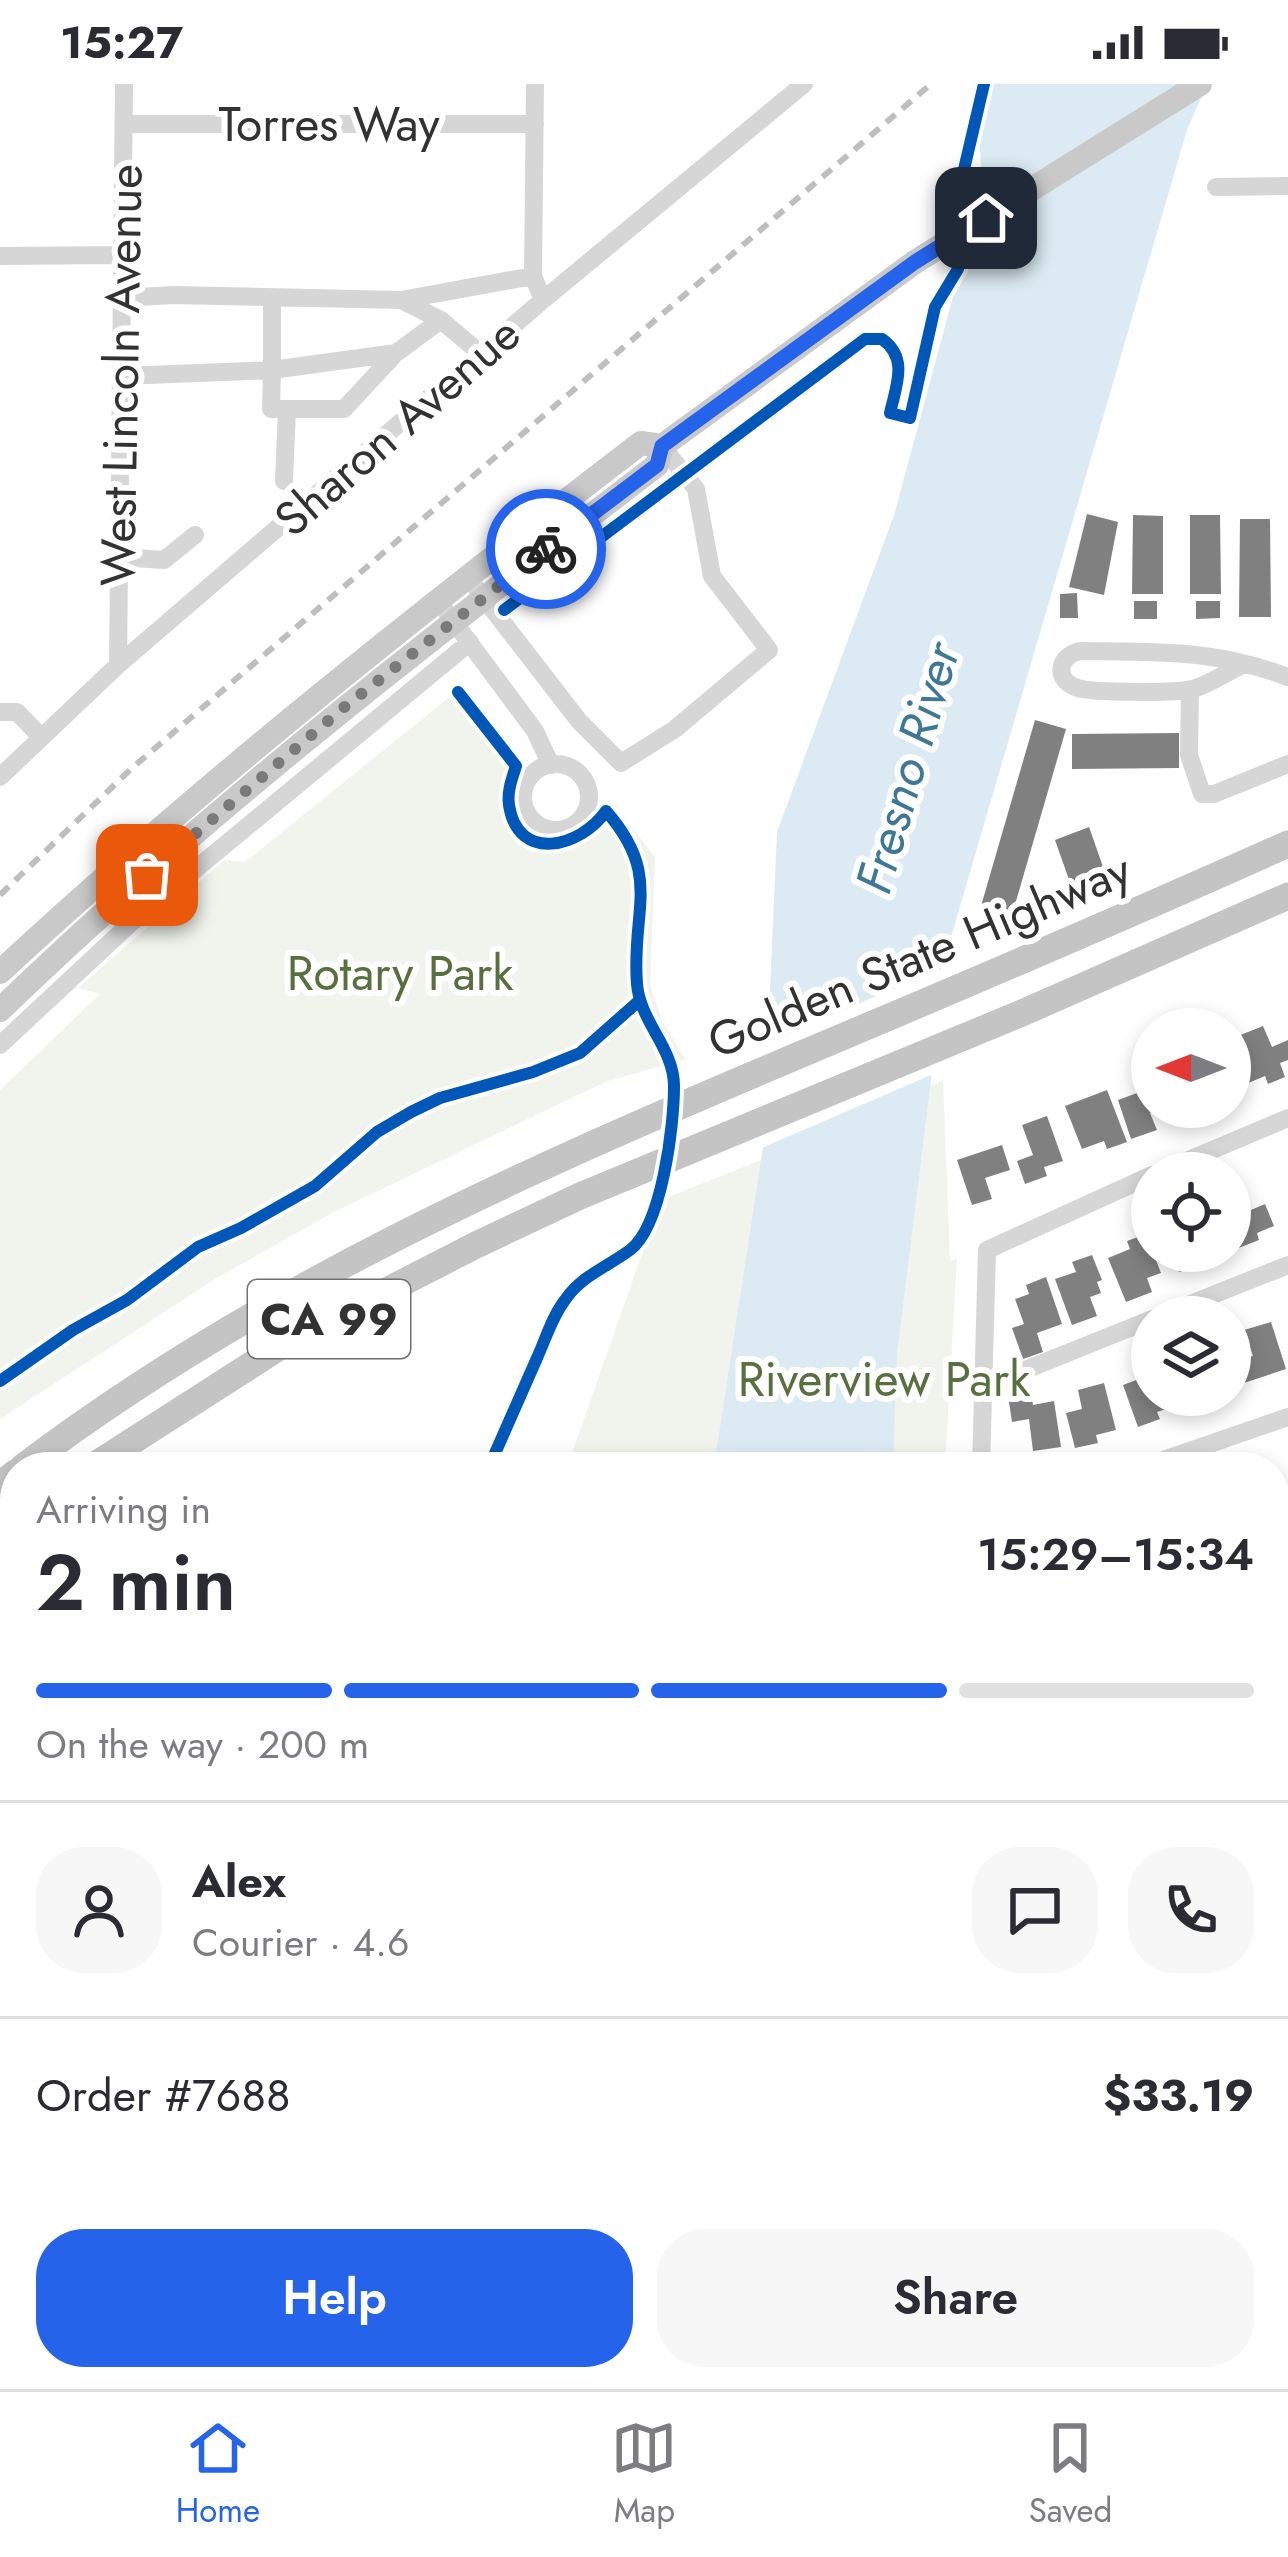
<!DOCTYPE html>
<html lang="en">
<head>
<meta charset="utf-8">
<style>
  :root { --surface:#fff; --page:#f7f7f7; --text:#2b2b33; --muted:#7c7c81; --line:#e1e1e2; --accent:#2563eb }
  body { margin:0; font-family:Jost,sans-serif; background:var(--page); color:var(--text); height:100vh; display:flex; flex-direction:column; font-size:45px; white-space:nowrap }
  * { box-sizing:border-box; margin:0 }
  p { font-size:39px; color:var(--muted) }
  .icon { flex:none; width:66px; height:66px; fill:none; stroke:currentColor; stroke-width:2; stroke-linecap:round; stroke-linejoin:round }
  .map { position:relative; flex:1; overflow:hidden }
  .sheet { position:absolute; left:0px; top:1368px; width:1290px; height:939px; display:flex; flex-direction:column; background:var(--surface); border-radius:48px 48px 0 0; box-shadow:0 6px 18px #0003 }
  .sheet>* { flex:none }
  .needle { width:78px; rotate:270deg }
  .fabs { position:absolute; left:1131px; top:924px; display:grid; gap:24px }
  .fabs a { display:grid; place-items:center; width:120px; height:120px; border-radius:50%; background:var(--surface); box-shadow:0 6px 18px #0003; font-size:60px }
  .pin { position:absolute; display:grid; place-items:center; width:102px; height:102px; color:#fff; margin:-51px; border-radius:24px; box-shadow:0 6px 18px #0006 }
  .courier { position:absolute; display:grid; place-items:center; width:120px; height:120px; margin:-60px; border:9px solid #2563eb; border-radius:50%; background:#fff; color:#222; box-shadow:0 3px 15px #0007 }
  .headline em { font-style:normal; font-weight:600 }
  .headline div { display:flex; flex-direction:column-reverse }
  .headline { display:flex; align-items:center; justify-content:space-between; height:204px; padding:0 36px }
  h1 { font-size:78px; font-weight:600; line-height:90px }
  .bar { display:grid; grid-template-columns:repeat(4,1fr); gap:18px 12px; align-content:center; height:144px; padding:0 36px }
  .bar i { height:15px; border-radius:9px; background:var(--line) }
  .bar .selected { background:var(--accent) }
  .bar p { grid-column:span 4 }
  .line { display:flex; align-items:center; gap:30px; padding:0 36px; border-top:3px solid var(--line) }
  .line div { flex:1 }
  .round { display:grid; place-items:center; flex:none; width:126px; height:126px; border-radius:48px; background:var(--page) }
  .button { display:flex; gap:24px; margin-top:auto; padding:24px 36px }
  .button a { flex:1; height:138px; border-radius:48px; background:var(--accent); color:#fff; font-size:48px; font-weight:600; line-height:138px; text-align:center }
  .button a+a { background:var(--page); color:var(--text) }
  .status { display:flex; justify-content:space-between; align-items:center; height:84px; padding:0 60px; background:var(--surface); direction:ltr }
  .status svg { height:33px; fill:currentColor }
  .tabs { display:flex; justify-content:space-around; align-items:center; height:168px; border-top:3px solid var(--line); background:var(--surface); font-size:33px; color:var(--muted) }
  .tabs a { display:grid; justify-items:center; gap:6px }
  .tabs .selected { color:var(--accent) }
  .map>svg:first-child { display:block }
  .green { fill:#f1f4ec }
  .water { fill:#dcebf3 }
  .pier { fill:#fff }
  .building { fill:#808080 }
  .lines { fill:none; stroke-linecap:round; stroke-linejoin:round }
  .minor { stroke:#d6d6d6; stroke-width:18 }
  .major { stroke:#c9c9c9; stroke-width:24 }
  .highway { stroke:#c4c4c4; stroke-width:27 }
  .rail { stroke:#bebebe; stroke-width:6; stroke-dasharray:12 9; stroke-linecap:butt }
  .cycleway-casing { stroke:#fff; stroke-width:20 }
  .cycleway { stroke:#0057b8; stroke-width:12 }
  .done { stroke:#7a7a7a; stroke-width:12; stroke-dasharray:0 21.6 }
  .route { stroke:#2563eb; stroke-width:15 }
  .labels { text-anchor:middle; stroke-width:12; stroke-linejoin:round; paint-order:stroke }
  .shield { fill:#fff; stroke:#707070; stroke-width:3 }
  .shield-label { font-size:45px; font-weight:bold; fill:#323232 }
  .street-label { font-size:48px; fill:#323232; stroke:#fff }
  .park-label { font-size:48px; fill:#586f3e; stroke:#fff }
  .water-label { font-size:51px; font-style:italic; fill:#3d7997; stroke:#fff }
</style>
</head>
<body>
<div class="status"><b>15:27</b><svg viewBox="0 0 49 12"><path d="M0 12V9h3v3zM5 12V6h3v6zM10 12V3h3v9zM15 12V0h3v12zM26 1h20v11H26zM47 4h2v5h-2z"/></svg></div>
<div class="map">
<svg width="1288" height="2305" viewBox="0 0 1288 2305">
  <rect width="100%" height="100%" fill="#fff"/>
  <!-- green -->
  <path class="green" d="M 462,603 L 520,677 C 515,692 508,707 511,724 C 517,759 561,769 588,748 C 598,741 604,726 610,716 L 655,773 L 650,901 L 662,937 L 685,975 L 605,998 L 334,1128 L 215,1195 L 0,1335 L 0,1006 L 100,910 L 78,904 L 220,780 L 224,776 L 245,778 Z
    M 943,996 L 950,1177 L 957,1174 L 945,1383 L 567,1383 L 661,1116 L 826,1050 Z
    M 0,1890 L 15,1892 L 15,2292 L 538,2292 L 540,2305 L 0,2305 Z
    M 620,2292 L 950,2292 L 951,2305 L 622,2305 Z"/>
  <!-- water -->
  <path class="water" d="M 977,0 L 1207,0 L 1187,46 L 947,867 L 897,1270 L 893,1383 L 714,1383 L 763,1063 L 777,748 L 894,431 L 982,105 Z
    M 720,2292 L 869,2292 L 872,2305 L 719,2305 Z"/>
  <!-- pier -->
  <path class="pier" d="M 951,881 L 938,988 L 757,1066 L 762,960 Z"/>
  <!-- building -->
  <path class="building" d="M 1087,430 L 1118,438 L 1104,511 L 1069,503 Z
    M 1133,431 L 1163,432 L 1163,510 L 1132,510 Z
    M 1190,431 L 1220,431 L 1221,510 L 1190,510 Z
    M 1240,435 L 1270,435 L 1271,533 L 1239,533 Z
    M 1077,509 L 1078,534 L 1060,534 L 1060,510 Z
    M 1134,517 L 1157,517 L 1157,535 L 1134,535 Z
    M 1196,517 L 1220,517 L 1220,534 L 1196,535 Z
    M 1035,636 L 1066,645 L 1012,831 L 981,822 Z
    M 1179,649 L 1179,684 L 1072,685 L 1072,650 Z
    M 1089,743 L 1107,794 L 1073,807 L 1055,756 Z
    M 1263,942 L 1272,963 L 1288,956 L 1288,976 L 1280,979 L 1285,993 L 1268,1000 L 1265,992 L 1246,1000 L 1234,969 L 1244,965 L 1238,952 Z
    M 1152,988 L 1152,1023 L 1164,1024 L 1150,1029 L 1157,1046 L 1131,1055 L 1118,1016 L 1148,1005 L 1144,991 Z
    M 1107,1006 L 1127,1058 L 1107,1065 L 1104,1057 L 1082,1065 L 1065,1022 Z
    M 1047,1032 L 1063,1077 L 1044,1083 L 1047,1092 L 1025,1100 L 1017,1077 L 1033,1071 L 1022,1041 Z
    M 1002,1061 L 1010,1086 L 985,1094 L 992,1115 L 972,1121 L 957,1076 Z
    M 1230,1108 L 1239,1131 L 1265,1120 L 1274,1142 L 1257,1149 L 1259,1156 L 1236,1165 L 1233,1158 L 1230,1159 Z
    M 1146,1150 L 1161,1189 L 1147,1194 L 1152,1208 L 1126,1218 L 1108,1174 L 1130,1165 L 1127,1157 Z
    M 1171,1167 L 1213,1167 L 1216,1175 L 1179,1188 Z
    M 1092,1171 L 1102,1196 L 1097,1198 L 1101,1209 L 1090,1213 L 1097,1232 L 1072,1241 L 1055,1195 L 1076,1188 L 1072,1178 Z
    M 1046,1193 L 1062,1240 L 1037,1249 L 1043,1268 L 1023,1275 L 1012,1244 L 1024,1240 L 1015,1215 L 1029,1210 L 1026,1201 Z
    M 1271,1238 L 1286,1285 L 1244,1299 L 1237,1277 L 1253,1272 L 1244,1246 Z
    M 1152,1290 L 1152,1311 L 1171,1311 L 1175,1322 L 1157,1328 L 1160,1335 L 1138,1343 L 1123,1301 Z
    M 1104,1299 L 1116,1346 L 1096,1351 L 1098,1359 L 1075,1364 L 1066,1329 L 1082,1325 L 1078,1306 Z
    M 1032,1315 L 1033,1321 L 1054,1317 L 1061,1363 L 1033,1367 L 1029,1335 L 1012,1338 L 1009,1318 Z
    M 1288,1407 L 1288,1439 L 1280,1442 L 1275,1412 Z
    M 1278,1551 L 1288,1578 L 1275,1584 L 1275,1553 Z
    M 1288,1678 L 1288,1724 L 1275,1729 L 1275,1683 Z
    M 1288,1799 L 1288,1828 L 1275,1831 L 1275,1803 Z
    M 1275,1950 L 1288,1983 L 1275,1991 Z
    M 1288,2016 L 1288,2053 L 1287,2053 L 1276,2020 Z
    M 1275,2253 L 1288,2253 L 1288,2304 L 1280,2304 Z
    M 1023,2292 L 1077,2292 L 1084,2305 L 1030,2305 Z
    M 1216,2292 L 1238,2292 L 1241,2305 L 1198,2305 L 1196,2298 Z"/>
  <g class="lines">
    <!-- minor -->
    <path class="minor" d="M 535,0 L 533,192 L 543,216
      M 124,40 L 535,40
      M 1216,103 L 1288,102
      M 0,172 L 122,171
      M 122,214 L 173,211 L 401,216 L 441,236 L 481,270
      M 401,216 L 533,192
      M 396,269 L 344,325 L 271,325 L 272,286 L 396,269 L 441,236
      M 121,292 L 272,286 L 272,214
      M 284,397 L 287,325
      M 120,473 L 164,476 L 195,451
      M 477,505 L 579,637 L 621,679 L 675,645 L 769,566 L 712,492 L 696,405 L 662,362
      M 437,515 L 535,647 L 551,681
      M 1245,580 C 1228,587 1211,600 1193,605 C 1178,609 1093,609 1078,604 C 1054,597 1057,572 1080,567 C 1157,568 1214,565 1288,593
      M 118,581 L 124,0
      M 1190,606 L 1189,671 L 1202,710 L 1214,710 L 1288,680
      M 0,628 L 17,628 L 41,653
      M523 713a33 33 0 1 1 66 0a33 33 0 1 1-66 0Z
      M 0,693 L 118,581 L 543,216 L 804,0
      M 0,961 L 133,837 L 470,558
      M 1158,1089 L 1288,1034
      M 1158,1233 L 1288,1181
      M 983,1303 L 1152,1235
      M 981,1383 L 987,1166 L 1152,1091
      M 1143,1383 L 1288,1333
      M 1275,1487 L 1288,1482
      M 1275,1632 L 1288,1628
      M 0,1737 L 15,1724
      M 1275,1892 L 1288,1887
      M 259,2292 L 260,2305
      M 431,2292 L 432,2305
      M 551,2292 L 553,2305
      M 1146,2292 L 1152,2305"/>
    <!-- major -->
    <path class="major" d="M 0,888 C 204,699 420,528 641,359 L 662,362
      M 0,926 C 205,728 431,554 657,381 L 662,362 L 915,178 L 1200,0"/>
    <!-- highway -->
    <path class="highway" d="M 23,1383 C 261,1203 525,1087 797,972 C 961,903 1125,833 1288,760
      M 92,1383 L 287,1258 L 476,1161 L 580,1112 L 1022,929 L 1288,812
      M 0,1401 L 15,1389
      M 0,1448 L 15,1436"/>
    <!-- rail -->
    <path class="rail" d="M 0,811 L 132,684 L 931,0"/>
    <defs>
      <path id="cycleway" d="M 504,526 L 865,255 L 882,255 C 909,274 896,302 890,329 L 910,334 L 935,223 L 958,185 L 958,167 L 947,153 L 944,137 L 958,111 L 984,0
        M 458,608 L 516,682 C 512,695 507,707 509,721 C 518,780 581,763 606,727 C 663,792 631,825 637,900 C 640,938 674,964 674,1002 C 674,1042 662,1142 630,1166 C 607,1183 581,1192 565,1216 C 552,1233 546,1254 537,1274 C 521,1310 505,1347 489,1383
        M 0,1297 L 73,1246 L 127,1216 L 198,1163 L 241,1144 L 315,1102 L 377,1048 L 411,1028 L 440,1014 L 533,988 L 580,969 L 640,916"/>
    </defs>
    <!-- cycleway casing -->
    <use href="#cycleway" class="cycleway-casing"/>
    <!-- cycleway -->
    <use href="#cycleway" class="cycleway"/>
  </g>
  <g class="lines">
    <!-- done -->
    <path class="done" d="M 147,791 L 342,625 L 546,465"/>
    <!-- route -->
    <path class="route" d="M 546,465 L 657,381 L 662,362 L 915,178 L 986,134"/>
  </g>
  <g class="labels">
    <!-- shield labels -->
    <rect class="shield" x="248" y="1196" width="162" height="78" rx="9"/>
    <g class="shield-label">
      <text x="329" y="1251">CA 99</text>
    </g>
    <!-- street labels -->
    <g class="street-label">
      <text x="329" y="57">Torres Way</text>
      <text transform="translate(121 291) rotate(-89)" y="17">West Lincoln Avenue</text>
      <text transform="translate(397 342) rotate(-41)" y="17">Sharon Avenue</text>
      <text transform="translate(919 871) rotate(-23)" y="17">Golden State Highway</text>
    </g>
    <!-- park labels -->
    <g class="park-label">
      <text x="400" y="906">Rotary Park</text>
      <text x="884" y="1312">Riverview Park</text>
    </g>
    <!-- water labels -->
    <g class="water-label">
      <text transform="translate(907 684) rotate(-74)" y="18">Fresno River</text>
    </g>
  </g>
</svg>
<div class="fabs">
<a><svg class="needle" viewBox="-14 -14 28 28"><path d="M0-13l5 13h-10z" fill="#e53935"/><path d="M0 13l5-13h-10z" fill="#7c7c81"/></svg></a>
<a><svg class="icon" aria-label="locate" viewBox="0 0 24 24"><circle cx="12" cy="12" r="6"/><path d="M12 2v4M12 18v4M2 12h4M18 12h4"/></svg></a>
<a><svg class="icon" aria-label="layers" viewBox="0 0 24 24"><path d="M12 4l9 5-9 5-9-5zM3 14l9 5 9-5"/></svg></a>
</div>
<div class="pin" style="left:147px;top:791px;background:#ea580c"><svg class="icon" aria-label="bag" viewBox="0 0 24 24"><path d="M5 8h14l-1 12H6zM9 8a3 3 0 0 1 6 0"/></svg></div>
<div class="pin" style="left:986px;top:134px;background:#1f2937"><svg class="icon" aria-label="home" viewBox="0 0 24 24"><path d="M3 11l9-7 9 7M6 9v11h12V9"/></svg></div>
<div class="courier" style="left:546px;top:465px"><svg class="icon" aria-label="bike" viewBox="0 0 24 24"><circle cx="6" cy="16" r="4"/><circle cx="18" cy="16" r="4"/><path d="M6 16l4-8h5l3 8M10 8l3 8H6M13 5h3"/></svg></div>
<section class="sheet">
<div class="headline"><div><h1>2 min</h1><p>Arriving in</p></div><em>15:29–15:34</em></div>
<div class="bar"><i class="selected"></i><i class="selected"></i><i class="selected"></i><i></i><p>On the way · 200 m</p></div>
<div class="line" style="height:216px"><a class="round"><svg class="icon" aria-label="person" viewBox="0 0 24 24"><circle cx="12" cy="8" r="4"/><path d="M4 21q1-7 8-7t8 7"/></svg></a><div><b>Alex</b><p>Courier · 4.6</p></div><a class="round"><svg class="icon" aria-label="chat" viewBox="0 0 24 24"><path d="M4 5h16v11H9l-5 4z"/></svg></a><a class="round"><svg class="icon" aria-label="phone" viewBox="0 0 24 24"><path d="M5 4h4l2 5-3 2q2 4 5 5l2-3 5 2v4C11 20 4 13 5 4z"/></svg></a></div>
<div class="line" style="height:156px"><div>Order #7688</div><b>$33.19</b></div>
<div class="button"><a>Help</a><a>Share</a></div>
</section>
</div>
<nav class="tabs">
<a class="selected"><svg class="icon" aria-label="home" viewBox="0 0 24 24"><path d="M3 11l9-7 9 7M6 9v11h12V9"/></svg>Home</a>
<a><svg class="icon" aria-label="map" viewBox="0 0 24 24"><path d="M3 6l6-2 6 2 6-2v14l-6 2-6-2-6 2zM9 4v14M15 6v14"/></svg>Map</a>
<a><svg class="icon" aria-label="saved" viewBox="0 0 24 24"><path d="M7 4h10v16l-5-4-5 4z"/></svg>Saved</a>
</nav>
</body>
</html>
